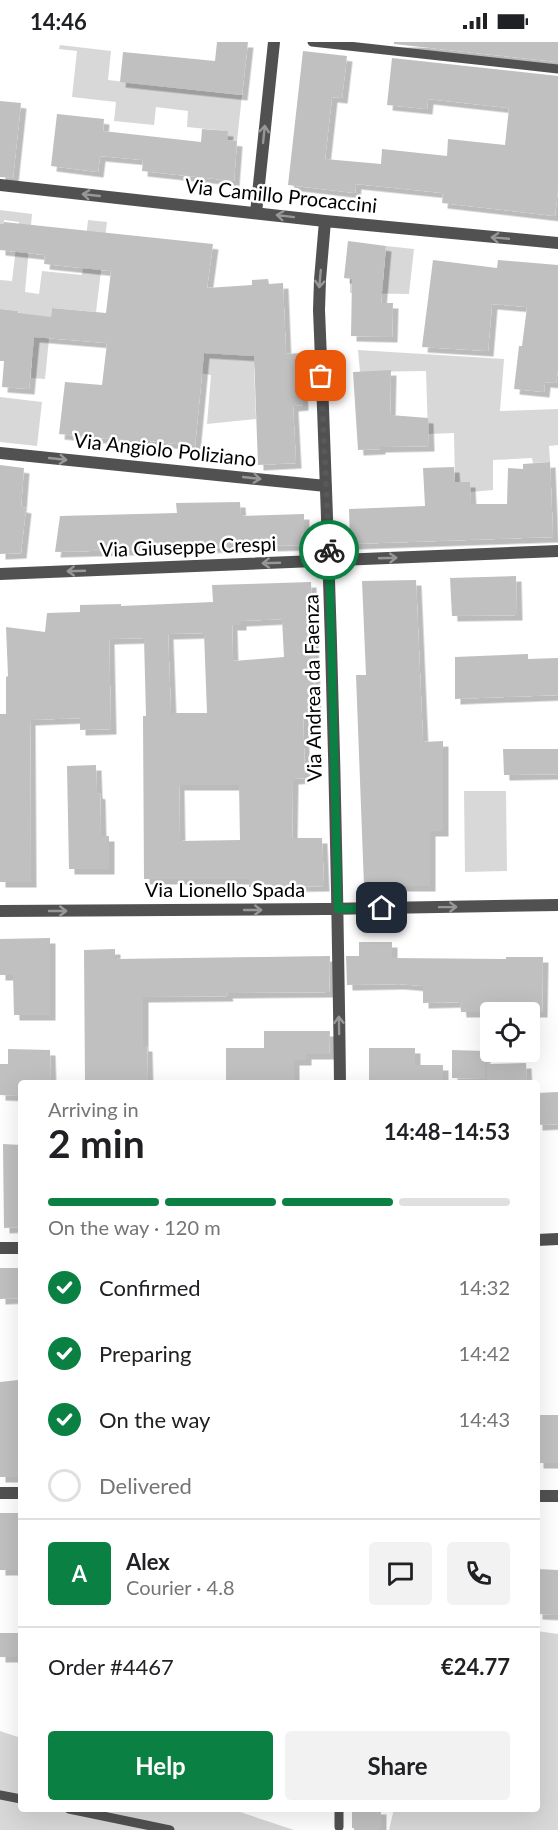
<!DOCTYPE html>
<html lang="en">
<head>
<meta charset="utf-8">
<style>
  :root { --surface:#fff; --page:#f2f2f2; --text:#202124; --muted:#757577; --line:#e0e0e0; --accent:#0b8043 }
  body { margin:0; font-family:Lato,sans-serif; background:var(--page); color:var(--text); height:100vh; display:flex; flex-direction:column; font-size:22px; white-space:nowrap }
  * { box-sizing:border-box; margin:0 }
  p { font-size:20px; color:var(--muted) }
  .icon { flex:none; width:33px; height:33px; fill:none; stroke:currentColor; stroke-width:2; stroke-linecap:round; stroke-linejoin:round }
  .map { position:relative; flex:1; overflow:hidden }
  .panel { position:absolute; left:18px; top:1038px; width:522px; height:732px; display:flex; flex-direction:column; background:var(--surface); border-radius:6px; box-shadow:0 6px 24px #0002 }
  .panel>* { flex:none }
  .buttons { position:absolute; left:480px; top:960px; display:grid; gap:12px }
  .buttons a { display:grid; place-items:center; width:60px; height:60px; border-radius:6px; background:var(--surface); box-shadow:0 6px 24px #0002; font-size:30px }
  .pin { position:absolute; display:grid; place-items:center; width:51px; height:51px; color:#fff; margin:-26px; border-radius:12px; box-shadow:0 3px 9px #0006 }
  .courier { position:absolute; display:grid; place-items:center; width:60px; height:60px; margin:-30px; border:4px solid #0b8043; border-radius:50%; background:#fff; color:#222; box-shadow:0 2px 8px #0007 }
  .summary em { font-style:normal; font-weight:700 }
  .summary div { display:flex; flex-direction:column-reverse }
  .summary { display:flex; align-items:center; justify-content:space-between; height:102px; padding:0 30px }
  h1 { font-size:39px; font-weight:700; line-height:45px }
  .bar { display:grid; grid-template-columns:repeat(4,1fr); gap:9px 6px; align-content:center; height:72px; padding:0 30px }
  .bar i { height:8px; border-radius:4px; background:var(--line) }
  .bar .selected { background:var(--accent) }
  .bar p { grid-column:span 4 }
  .line { display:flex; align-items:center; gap:15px; padding:0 30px; border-top:2px solid var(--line) }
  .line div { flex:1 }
  .round { display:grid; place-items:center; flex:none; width:63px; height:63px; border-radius:6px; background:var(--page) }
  ol { padding:0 30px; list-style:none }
  li { display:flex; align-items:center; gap:18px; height:66px }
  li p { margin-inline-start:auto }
  li .icon { padding:6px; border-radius:50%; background:var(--accent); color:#fff; stroke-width:4 }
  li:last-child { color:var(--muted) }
  li i { width:33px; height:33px; border:3px solid var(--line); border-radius:50% }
  .primary-button { display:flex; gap:12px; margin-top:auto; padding:12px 30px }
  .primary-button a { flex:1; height:69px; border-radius:6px; background:var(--accent); color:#fff; font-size:24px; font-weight:700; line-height:69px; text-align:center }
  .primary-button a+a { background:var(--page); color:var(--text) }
  .status { display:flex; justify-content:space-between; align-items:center; height:42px; padding:0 30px; background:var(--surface); direction:ltr }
  .status svg { height:16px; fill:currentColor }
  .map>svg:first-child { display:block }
  .green { fill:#d8d8d8 }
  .building { fill:#c0c0c0; fill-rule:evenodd; filter:url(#shadow) }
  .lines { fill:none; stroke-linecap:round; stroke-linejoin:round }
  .lane { stroke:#515151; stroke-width:9 }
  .street { stroke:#515151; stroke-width:12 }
  .oneway { stroke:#979797 }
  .done { stroke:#595959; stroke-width:6; stroke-dasharray:0 10.8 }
  .route { stroke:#0b8043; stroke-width:8 }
  .labels { text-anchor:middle; stroke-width:5; stroke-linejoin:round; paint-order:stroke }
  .street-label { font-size:20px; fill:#000; stroke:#fff }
</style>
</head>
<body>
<div class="status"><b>14:46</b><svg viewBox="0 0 49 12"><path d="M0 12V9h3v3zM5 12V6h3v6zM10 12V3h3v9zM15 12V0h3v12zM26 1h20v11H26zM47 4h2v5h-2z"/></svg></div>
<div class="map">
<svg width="558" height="1788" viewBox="0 0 558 1788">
  <defs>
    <filter id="shadow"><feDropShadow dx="5.5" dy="5.5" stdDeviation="0" flood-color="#0004"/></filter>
  </defs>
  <rect width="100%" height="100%" fill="#fff"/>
  <!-- green -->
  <path class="green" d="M 60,3 L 111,9 L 108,38 L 242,53 L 237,99 L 227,98 L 227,89 L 187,85 L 188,69 L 156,65 L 154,83 L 114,79 L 116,60 L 72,55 L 77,9 L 59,7 Z
    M 0,168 L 32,172 L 25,250 L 39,252 L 42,229 L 82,233 L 88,178 L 107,180 L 96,270 L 52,266 L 45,337 L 31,336 L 32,317 L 18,269 L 0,267 L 0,238 L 12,239 L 19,180 L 4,178 L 4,182 L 0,182 Z
    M 386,204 L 414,207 L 409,252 L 350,251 L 350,237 L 383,241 Z
    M 191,308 L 257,313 L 254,327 L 256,377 L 207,382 L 211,333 L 189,329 Z
    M 358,308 L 504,317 L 500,369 L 558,367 L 558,403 L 549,404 L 550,420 L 533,421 L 532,416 L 493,418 L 493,448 L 470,450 L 470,440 L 455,440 L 454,391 L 428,392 L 426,329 L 360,330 Z
    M 0,355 L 42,360 L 37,404 L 0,400 Z
    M 464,749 L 506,749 L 507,829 L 465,830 Z
    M 537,1589 L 558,1592 L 558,1788 L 389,1788 L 394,1767 L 537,1767 Z
    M 0,1689 L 21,1696 L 21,1767 L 231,1767 L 294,1788 L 0,1788 Z"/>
  <!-- building -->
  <path class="building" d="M 217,0 L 248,0 L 242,53 L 120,40 L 123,10 L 215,19 Z
    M 394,0 L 558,0 L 558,20 L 394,2 Z
    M 303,9 L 347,14 L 342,56 L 332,55 L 325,117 L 381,122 L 382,107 L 447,114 L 448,97 L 505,103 L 509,66 L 428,57 L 427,67 L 387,63 L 392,16 L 558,34 L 558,147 L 555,174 L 442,161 L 443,151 L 356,142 L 355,151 L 288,143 Z
    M 0,59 L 21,61 L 13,136 L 0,135 Z
    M 57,72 L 104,77 L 103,89 L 201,100 L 202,87 L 228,89 L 227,98 L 237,99 L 234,139 L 142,129 L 143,118 L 100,114 L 98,130 L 51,124 Z
    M 4,180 L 213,202 L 207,246 L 252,243 L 252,238 L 268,237 L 269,242 L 283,241 L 286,312 L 301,311 L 303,363 L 293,364 L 296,421 L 258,423 L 254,314 L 204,311 L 195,404 L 141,398 L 141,400 L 59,392 L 65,340 L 102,343 L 107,301 L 34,295 L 29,347 L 2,345 L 4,319 L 0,319 L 0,267 L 18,269 L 18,271 L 51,275 L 52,266 L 106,271 L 111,229 L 44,222 L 45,213 L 0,208 L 0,182 L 4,182 Z
    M 348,199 L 386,204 L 381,261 L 393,261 L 392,295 L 351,294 L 352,237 L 344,236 Z
    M 433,218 L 497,226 L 498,218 L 558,223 L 558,328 L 556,341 L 545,340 L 544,350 L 514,347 L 519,304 L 522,304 L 527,265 L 492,262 L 488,309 L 422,305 Z
    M 391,328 L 390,373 L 428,376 L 429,404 L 380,405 L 380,407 L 358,408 L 353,330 Z
    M 550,420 L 553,495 L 350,502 L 349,467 L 425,464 L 423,426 L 454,425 L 455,440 L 470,440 L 471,462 L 507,462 L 508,426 L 523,427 L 523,422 Z
    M 0,423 L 24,426 L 21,465 L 26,466 L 21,511 L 0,512 Z
    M 240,460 L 241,474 L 304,472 L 304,503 L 55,510 L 60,474 L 177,471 L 176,461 Z
    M 516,534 L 517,573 L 452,574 L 450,536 Z
    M 416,538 L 423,700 L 443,699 L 443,789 L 430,789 L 430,844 L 364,844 L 356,633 L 366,633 L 362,539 Z
    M 311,540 L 316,674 L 303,675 L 305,736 L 293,737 L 292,796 L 322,796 L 324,844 L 249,845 L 249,837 L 144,837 L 143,674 L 146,674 L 144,596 L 109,597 L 111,687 L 80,688 L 80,676 L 30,678 L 31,840 L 0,840 L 0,672 L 6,672 L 6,635 L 8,634 L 6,585 L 45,590 L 47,571 L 80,570 L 80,563 L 121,562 L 121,564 L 213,560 L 212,543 ZM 282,577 L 284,615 L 233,619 L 232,583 L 241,583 L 241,579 ZM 204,591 L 207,671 L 171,671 L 168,592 ZM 179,743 L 239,743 L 240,798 L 180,799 Z
    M 528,612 L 528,617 L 558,616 L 558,653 L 455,657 L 455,615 Z
    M 503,707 L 558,707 L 558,732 L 504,733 Z
    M 96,723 L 97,751 L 100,752 L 101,794 L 109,794 L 109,827 L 69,827 L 67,724 Z
    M 50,896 L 50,973 L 14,973 L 13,933 L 0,933 L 0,897 Z
    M 359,900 L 392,900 L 392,916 L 506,917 L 506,915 L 543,915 L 542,970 L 461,970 L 460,960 L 423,961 L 423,944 L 399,942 L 347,943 L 346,914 L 359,914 Z
    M 115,907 L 115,917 L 330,914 L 329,950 L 227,951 L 228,954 L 143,955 L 143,1004 L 147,1004 L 148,1041 L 85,1041 L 84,908 Z
    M 264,989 L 330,989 L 329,1012 L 306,1012 L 306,1018 L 294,1018 L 294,1041 L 226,1041 L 226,1006 L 264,1006 Z
    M 369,1006 L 415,1006 L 415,1023 L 443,1023 L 443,1041 L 369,1041 Z
    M 8,1007 L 50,1008 L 51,1041 L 21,1041 L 21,1054 L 0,1053 L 0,1022 L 8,1022 Z
    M 452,1008 L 485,1009 L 485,1037 L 452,1036 Z
    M 526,1021 L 527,1041 L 487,1041 L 487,1022 Z
    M 558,1050 L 558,1082 L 537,1083 L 537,1051 Z
    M 3,1102 L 21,1103 L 21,1185 L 4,1186 Z
    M 0,1226 L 21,1226 L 21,1256 L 0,1257 Z
    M 18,1338 L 18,1342 L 21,1342 L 21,1435 L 0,1435 L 0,1340 Z
    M 537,1373 L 558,1373 L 558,1421 L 538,1421 Z
    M 0,1471 L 21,1471 L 21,1528 L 0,1528 Z
    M 537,1527 L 558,1528 L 558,1573 L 537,1572 Z
    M 0,1591 L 21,1591 L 21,1615 L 0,1615 Z
    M 352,1767 L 381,1767 L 381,1786 L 379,1786 L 379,1788 L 354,1788 L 354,1786 L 352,1786 Z"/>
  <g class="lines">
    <!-- lane -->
    <path class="lane" d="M 312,0 L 558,27
      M 0,1753 L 21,1757
      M 69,1767 L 170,1788
      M 339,1785 L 339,1767"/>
    <!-- street -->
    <path class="street" d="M 0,143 L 325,179 L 558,201
      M 256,171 L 274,0
      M 325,179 L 320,238 L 319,268 C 330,525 337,783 340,1041
      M 0,411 L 326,444
      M 0,532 L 558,509
      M 0,869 L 324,867 L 558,863
      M 537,1198 L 558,1197
      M 0,1206 L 21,1206
      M 0,1451 L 21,1451
      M 537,1454 L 558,1454"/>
  </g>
  <!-- one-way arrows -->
  <defs><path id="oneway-shaft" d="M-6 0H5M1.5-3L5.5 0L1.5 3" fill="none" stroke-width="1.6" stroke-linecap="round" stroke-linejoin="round" transform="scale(1.5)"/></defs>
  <g class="oneway">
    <use href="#oneway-shaft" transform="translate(264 92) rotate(-84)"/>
    <use href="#oneway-shaft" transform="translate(91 153) rotate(-174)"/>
    <use href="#oneway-shaft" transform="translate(285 174) rotate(-173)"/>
    <use href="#oneway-shaft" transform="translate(500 196) rotate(-175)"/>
    <use href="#oneway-shaft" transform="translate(320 237) rotate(95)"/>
    <use href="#oneway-shaft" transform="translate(58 417) rotate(6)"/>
    <use href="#oneway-shaft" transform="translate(252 436) rotate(6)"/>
    <use href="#oneway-shaft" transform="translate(388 516) rotate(-2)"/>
    <use href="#oneway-shaft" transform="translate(271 521) rotate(178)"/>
    <use href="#oneway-shaft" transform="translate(76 529) rotate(178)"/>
    <use href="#oneway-shaft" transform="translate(448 865) rotate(-1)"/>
    <use href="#oneway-shaft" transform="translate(253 868)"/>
    <use href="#oneway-shaft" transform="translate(58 869)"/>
    <use href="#oneway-shaft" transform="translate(339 983) rotate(-91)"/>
  </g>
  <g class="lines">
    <!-- done -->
    <path class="done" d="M 321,334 L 329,508"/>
    <!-- route -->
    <path class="route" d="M 329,508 L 338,867 L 382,866"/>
  </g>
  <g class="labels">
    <!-- street labels -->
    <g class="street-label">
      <text transform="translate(281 154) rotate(6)" y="7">Via Camillo Procaccini</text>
      <text transform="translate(165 408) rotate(6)" y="7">Via Angiolo Poliziano</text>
      <text transform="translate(188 505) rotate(-2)" y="7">Via Giuseppe Crespi</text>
      <text transform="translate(313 646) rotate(-91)" y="7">Via Andrea da Faenza</text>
      <text x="225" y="855">Via Lionello Spada</text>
    </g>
  </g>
</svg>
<div class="buttons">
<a><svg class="icon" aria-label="locate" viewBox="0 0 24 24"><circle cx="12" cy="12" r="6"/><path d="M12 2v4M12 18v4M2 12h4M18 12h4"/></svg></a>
</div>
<div class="pin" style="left:321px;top:334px;background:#ea580c"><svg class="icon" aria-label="bag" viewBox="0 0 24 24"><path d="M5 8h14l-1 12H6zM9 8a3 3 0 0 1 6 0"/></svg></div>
<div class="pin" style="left:382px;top:866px;background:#1f2937"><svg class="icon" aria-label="home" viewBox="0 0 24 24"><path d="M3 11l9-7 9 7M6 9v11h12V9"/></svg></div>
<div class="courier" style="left:329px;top:508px"><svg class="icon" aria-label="bike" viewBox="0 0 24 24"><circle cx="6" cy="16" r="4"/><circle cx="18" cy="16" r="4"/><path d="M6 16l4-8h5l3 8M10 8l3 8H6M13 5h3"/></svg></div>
<section class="panel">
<div class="summary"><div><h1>2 min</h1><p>Arriving in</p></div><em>14:48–14:53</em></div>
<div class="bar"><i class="selected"></i><i class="selected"></i><i class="selected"></i><i></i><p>On the way · 120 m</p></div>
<ol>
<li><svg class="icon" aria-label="check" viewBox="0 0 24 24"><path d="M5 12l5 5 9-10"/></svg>Confirmed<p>14:32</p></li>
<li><svg class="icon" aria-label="check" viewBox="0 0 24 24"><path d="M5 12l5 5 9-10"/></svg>Preparing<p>14:42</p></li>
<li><svg class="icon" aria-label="check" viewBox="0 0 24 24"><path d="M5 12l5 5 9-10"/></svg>On the way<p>14:43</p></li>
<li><i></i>Delivered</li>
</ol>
<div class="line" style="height:108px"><b class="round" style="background:var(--accent);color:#fff">A</b><div><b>Alex</b><p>Courier · 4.8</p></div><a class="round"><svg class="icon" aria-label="chat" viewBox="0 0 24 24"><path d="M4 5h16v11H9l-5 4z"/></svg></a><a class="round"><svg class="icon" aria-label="phone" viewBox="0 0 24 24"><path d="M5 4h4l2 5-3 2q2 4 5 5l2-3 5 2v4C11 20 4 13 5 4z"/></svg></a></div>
<div class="line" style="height:78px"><div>Order #4467</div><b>€24.77</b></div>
<div class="primary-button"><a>Help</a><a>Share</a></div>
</section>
</div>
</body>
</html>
